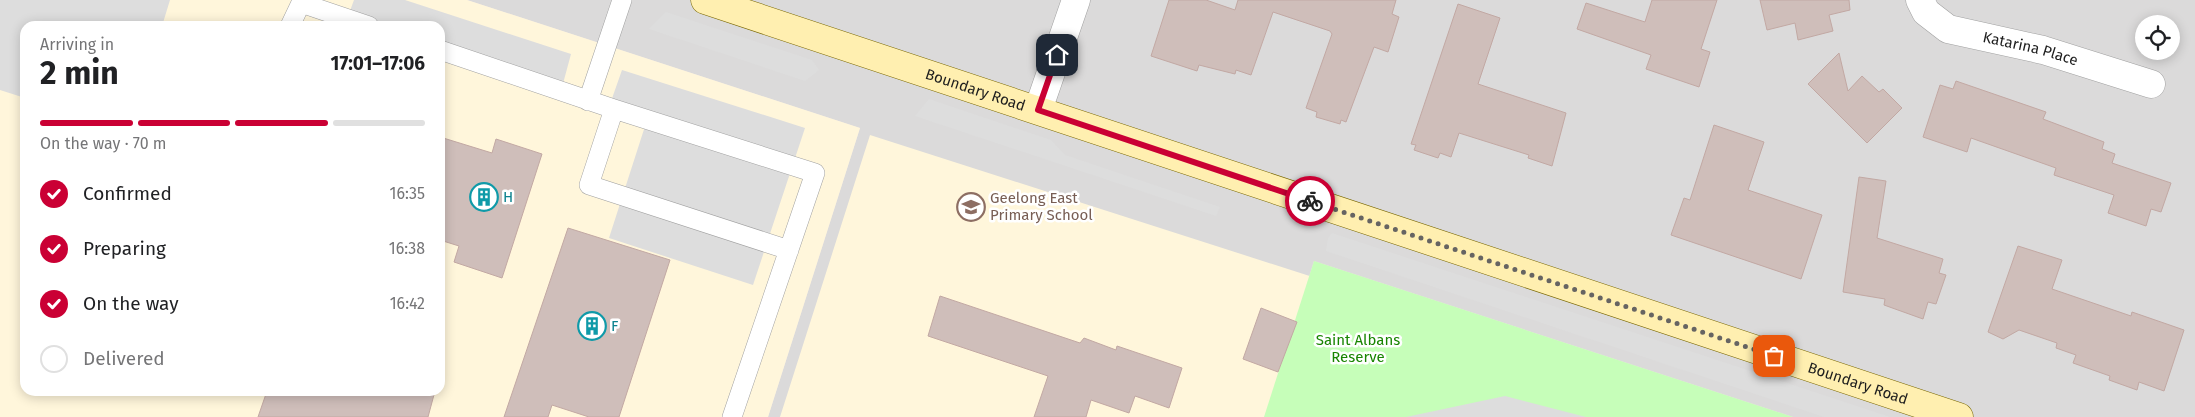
<!DOCTYPE html>
<html lang="en">
<head>
<meta charset="utf-8">
<style>
  :root { --surface:#fff; --page:#f2f2f2; --text:#202124; --muted:#757577; --line:#e0e0e0; --accent:#ca0034 }
  body { margin:0; font-family:"Fira Sans",sans-serif; background:var(--page); color:var(--text); height:100vh; display:flex; flex-direction:column; font-size:19px; white-space:nowrap }
  * { box-sizing:border-box; margin:0 }
  p { font-size:16px; color:var(--muted) }
  .icon { flex:none; width:28px; height:28px; fill:none; stroke:currentColor; stroke-width:2; stroke-linecap:round; stroke-linejoin:round }
  .map { position:relative; flex:1; overflow:hidden }
  .drawer { position:absolute; left:20px; top:21px; width:425px; height:375px; display:flex; flex-direction:column; background:var(--surface); border-radius:15px; box-shadow:0 2px 12px #0003 }
  .drawer>* { flex:none }
  .tools { position:absolute; left:2135px; top:15px; display:grid; gap:10px }
  .tools a { display:grid; place-items:center; width:45px; height:45px; border-radius:50%; background:var(--surface); box-shadow:0 2px 12px #0003; font-size:25px }
  .pin { position:absolute; display:grid; place-items:center; width:42px; height:42px; color:#fff; margin:-21px; border-radius:10px; box-shadow:0 2px 8px #0006 }
  .courier { position:absolute; display:grid; place-items:center; width:50px; height:50px; margin:-25px; border:4px solid #ca0034; border-radius:50%; background:#fff; color:#222; box-shadow:0 1px 6px #0007 }
  .headline em { font-style:normal; font-weight:700 }
  .headline div { display:flex; flex-direction:column-reverse }
  .headline { display:flex; align-items:center; justify-content:space-between; height:85px; padding:0 20px }
  h1 { font-size:32px; font-weight:700; line-height:38px }
  .bar { display:grid; grid-template-columns:repeat(4,1fr); gap:8px 5px; align-content:center; height:60px; padding:0 20px }
  .bar i { height:6px; border-radius:4px; background:var(--line) }
  .bar .current { background:var(--accent) }
  .bar p { grid-column:span 4 }
  ol { padding:0 20px; list-style:none }
  li { display:flex; align-items:center; gap:15px; height:55px }
  li p { margin-inline-start:auto }
  li .icon { padding:5px; border-radius:50%; background:var(--accent); color:#fff; stroke-width:4 }
  li:last-child { color:var(--muted) }
  li i { width:28px; height:28px; border:2px solid var(--line); border-radius:50% }
  .map>svg:first-child { display:block }
  .residential { fill:#dbdada; fill-rule:evenodd }
  .education { fill:#fff6db; fill-rule:evenodd }
  .park { fill:#c6feb9 }
  .parking { fill:#ddd }
  .building { fill:#cfbeba; stroke:#c2a8a3 }
  .lines { fill:none; stroke-linecap:round; stroke-linejoin:round }
  .lane-casing { stroke:#a1a1a1; stroke-width:20 }
  .street-casing { stroke:#a1a1a1; stroke-width:29 }
  .secondary-casing { stroke:#786600; stroke-width:29 }
  .lane { stroke:#fff; stroke-width:19 }
  .street { stroke:#fff; stroke-width:28 }
  .secondary { stroke:#ffefb0; stroke-width:28 }
  .done { stroke:#666462; stroke-width:5; stroke-dasharray:0 9 }
  .route { stroke:#ca0034; stroke-width:6 }
  .labels { text-anchor:middle; stroke-width:5; stroke-linejoin:round; paint-order:stroke }
  .street-label { font-size:15px; fill:#1d1d1d; stroke:#fff }
  .culture-label { font-size:15px; fill:#0d838f; stroke:#fff; text-anchor:start }
  .education-label { font-size:15px; fill:#785e54; stroke:#fff; text-anchor:start }
  .park-label { font-size:15px; fill:#188501; stroke:#fff }
</style>
</head>
<body>
<div class="map">
<svg width="2195" height="417" viewBox="0 0 2195 417">
  <rect width="100%" height="100%" fill="#efe7e2"/>
  <!-- residential -->
  <path class="residential" d="M 467,0 L 2195,0 L 2195,417 L 1793,417 L 1314,261 L 1264,417 L 768,417 L 860,128 ZM 2144,24 L 2171,24 L 2171,51 L 2144,51 Z"/>
  <!-- education -->
  <path class="education" d="M 0,0 L 467,0 L 860,128 L 768,417 L 0,417 ZM 25,26 L 440,26 L 440,391 L 25,391 Z
    M 870,135 L 1319,279 L 1274,417 L 780,417 Z"/>
  <!-- park -->
  <path class="park" d="M 1314,261 L 1793,417 L 1264,417 Z"/>
  <!-- parking -->
  <path class="parking" d="M 0,0 L 170,0 L 162,26 L 25,26 L 25,98 L 0,90 Z
    M 354,0 L 405,0 L 571,54 L 561,91 L 440,50 L 440,26 L 369,26 L 347,19 Z
    M 666,12 L 812,60 L 819,70 L 805,81 L 649,29 Z
    M 622,70 L 805,128 L 753,285 L 609,238 L 647,120 L 609,107 Z
    M 929,99 L 1051,140 L 1065,155 L 1220,207 L 1216,216 L 915,116 Z
    M 1332,233 L 1890,417 L 1824,417 L 1326,251 L 1328,238 Z
    M 1505,396 L 1586,417 L 1406,417 Z"/>
  <!-- building -->
  <path class="building" d="M 1169,0 L 1206,0 L 1235,10 L 1238,0 L 1396,0 L 1392,14 L 1399,17 L 1388,52 L 1374,47 L 1346,122 L 1341,120 L 1340,124 L 1316,117 L 1317,112 L 1306,108 L 1332,34 L 1330,31 L 1273,12 L 1251,75 L 1236,70 L 1235,74 L 1199,65 L 1197,71 L 1151,56 Z
    M 1652,0 L 1717,0 L 1701,49 L 1710,52 L 1699,87 L 1646,69 L 1651,55 L 1577,29 L 1586,3 L 1645,22 Z
    M 1760,0 L 1849,0 L 1850,10 L 1829,15 L 1833,31 L 1798,40 L 1795,23 L 1767,30 Z
    M 1458,4 L 1500,18 L 1478,84 L 1566,113 L 1552,166 L 1528,158 L 1529,155 L 1459,133 L 1451,157 L 1440,153 L 1438,158 L 1414,150 L 1416,145 L 1411,144 Z
    M 1839,53 L 1848,91 L 1862,76 L 1879,92 L 1883,89 L 1902,108 L 1867,143 L 1808,84 Z
    M 1956,81 L 2046,112 L 2043,119 L 2104,142 L 2102,149 L 2115,154 L 2112,163 L 2171,183 L 2161,212 L 2151,209 L 2146,226 L 2108,213 L 2114,195 L 2054,175 L 2056,168 L 1971,138 L 1967,152 L 1923,137 L 1940,85 L 1953,89 Z
    M 1714,125 L 1764,142 L 1748,190 L 1822,215 L 1801,279 L 1671,235 L 1684,198 L 1690,200 Z
    M 440,137 L 492,153 L 496,139 L 542,154 L 502,278 L 454,262 L 459,246 L 440,240 Z
    M 1859,177 L 1886,181 L 1877,238 L 1943,259 L 1939,273 L 1946,275 L 1936,304 L 1928,302 L 1923,319 L 1884,305 L 1885,299 L 1843,292 Z
    M 568,228 L 670,260 L 619,417 L 589,417 L 552,405 L 548,417 L 504,417 Z
    M 2018,246 L 2062,260 L 2052,289 L 2131,316 L 2132,312 L 2184,330 L 2164,391 L 2139,382 L 2137,390 L 2109,380 L 2110,376 L 2073,363 L 2076,355 L 2056,348 L 2057,343 L 2019,330 L 2003,339 L 1988,332 Z
    M 940,296 L 1080,343 L 1084,338 L 1116,350 L 1117,346 L 1182,368 L 1169,408 L 1135,396 L 1129,413 L 1091,400 L 1086,417 L 1034,417 L 1048,376 L 928,336 Z
    M 1261,308 L 1297,322 L 1278,372 L 1243,359 Z
    M 267,391 L 435,391 L 428,417 L 258,417 Z"/>
  <g class="lines">
    <defs>
      <path id="lane" d="M 290,26 L 301,3 L 369,26
        M 440,50 L 614,109 L 815,173 L 732,417
        M 588,101 L 622,0
        M 614,109 L 589,185 L 789,250"/>
      <g id="street">
        <path id="s1" d="M 1920,0 L 1926,12 L 1948,29 L 2043,50 L 2151,84"/>
        <path d="M 1038,110 L 1076,0"/>
      </g>
      <g id="secondary">
        <path id="s2" d="M 705,0 L 1959,417"/>
      </g>
    </defs>
    <!-- lane casing -->
    <use href="#lane" class="lane-casing"/>
    <!-- street casing -->
    <use href="#street" class="street-casing"/>
    <!-- secondary casing -->
    <use href="#secondary" class="secondary-casing"/>
    <!-- lane -->
    <use href="#lane" class="lane"/>
    <!-- street -->
    <use href="#street" class="street"/>
    <!-- secondary -->
    <use href="#secondary" class="secondary"/>
  </g>
  <g class="lines">
    <!-- done -->
    <path class="done" d="M 1310,201 L 1774,356"/>
    <!-- route -->
    <path class="route" d="M 1057,55 L 1038,110 L 1310,201"/>
  </g>
  <!-- icons -->
  <defs>
    <symbol id="building-ring" viewBox="-11 -11 22 22"><circle r="9.5" fill="#fff" stroke="#0f9aa8" stroke-width="1.5"/><path d="M-4-6H4V6H1V3H-1V6H-4ZM-2.5-4.3h1.7v1.8h-1.7ZM.8-4.3h1.7v1.8H.8ZM-2.5-1h1.7V.8h-1.7ZM.8-1h1.7V.8H.8Z" fill="#0f9aa8"/></symbol>
    <symbol id="school-ring" viewBox="-11 -11 22 22"><circle r="9.5" fill="#fff" stroke="#8d6e63" stroke-width="1.5"/><path d="M0-5L7-2L0 1L-7-2ZM-4 1L0 2.5L4 1V4Q0 6-4 4Z" fill="#8d6e63"/></symbol>
  </defs>
  <g fill-rule="evenodd">
    <use href="#building-ring" x="468" y="181" width="32" height="32"/>
    <use href="#school-ring" x="955" y="191" width="32" height="32"/>
    <use href="#building-ring" x="576" y="310" width="32" height="32"/>
  </g>
  <g class="labels">
    <!-- street labels -->
    <g class="street-label">
      <text dy="5" stroke="none"><textPath href="#s1" startOffset="126">Katarina Place</textPath></text>
      <text dy="5" stroke="none"><textPath href="#s2" startOffset="285">Boundary Road</textPath></text>
      <text dy="5" stroke="none"><textPath href="#s2" startOffset="1215">Boundary Road</textPath></text>
    </g>
    <!-- culture labels -->
    <g class="culture-label">
      <text x="503" y="202">H</text>
      <text x="611" y="331">F</text>
    </g>
    <!-- education labels -->
    <g class="education-label">
      <text x="990" y="203">Geelong East<tspan x="990" dy="17">Primary School</tspan></text>
    </g>
    <!-- park labels -->
    <g class="park-label">
      <text x="1358" y="345">Saint Albans<tspan x="1358" dy="17">Reserve</tspan></text>
    </g>
  </g>
</svg>
<div class="tools">
<a><svg class="icon" aria-label="locate" viewBox="0 0 24 24"><circle cx="12" cy="12" r="6"/><path d="M12 2v4M12 18v4M2 12h4M18 12h4"/></svg></a>
</div>
<div class="pin" style="left:1774px;top:356px;background:#ea580c"><svg class="icon" aria-label="bag" viewBox="0 0 24 24"><path d="M5 8h14l-1 12H6zM9 8a3 3 0 0 1 6 0"/></svg></div>
<div class="pin" style="left:1057px;top:55px;background:#1f2937"><svg class="icon" aria-label="home" viewBox="0 0 24 24"><path d="M3 11l9-7 9 7M6 9v11h12V9"/></svg></div>
<div class="courier" style="left:1310px;top:201px"><svg class="icon" aria-label="bike" viewBox="0 0 24 24"><circle cx="6" cy="16" r="4"/><circle cx="18" cy="16" r="4"/><path d="M6 16l4-8h5l3 8M10 8l3 8H6M13 5h3"/></svg></div>
<section class="drawer">
<div class="headline"><div><h1>2 min</h1><p>Arriving in</p></div><em>17:01–17:06</em></div>
<div class="bar"><i class="current"></i><i class="current"></i><i class="current"></i><i></i><p>On the way · 70 m</p></div>
<ol>
<li><svg class="icon" aria-label="check" viewBox="0 0 24 24"><path d="M5 12l5 5 9-10"/></svg>Confirmed<p>16:35</p></li>
<li><svg class="icon" aria-label="check" viewBox="0 0 24 24"><path d="M5 12l5 5 9-10"/></svg>Preparing<p>16:38</p></li>
<li><svg class="icon" aria-label="check" viewBox="0 0 24 24"><path d="M5 12l5 5 9-10"/></svg>On the way<p>16:42</p></li>
<li><i></i>Delivered</li>
</ol>
</section>
</div>
</body>
</html>
